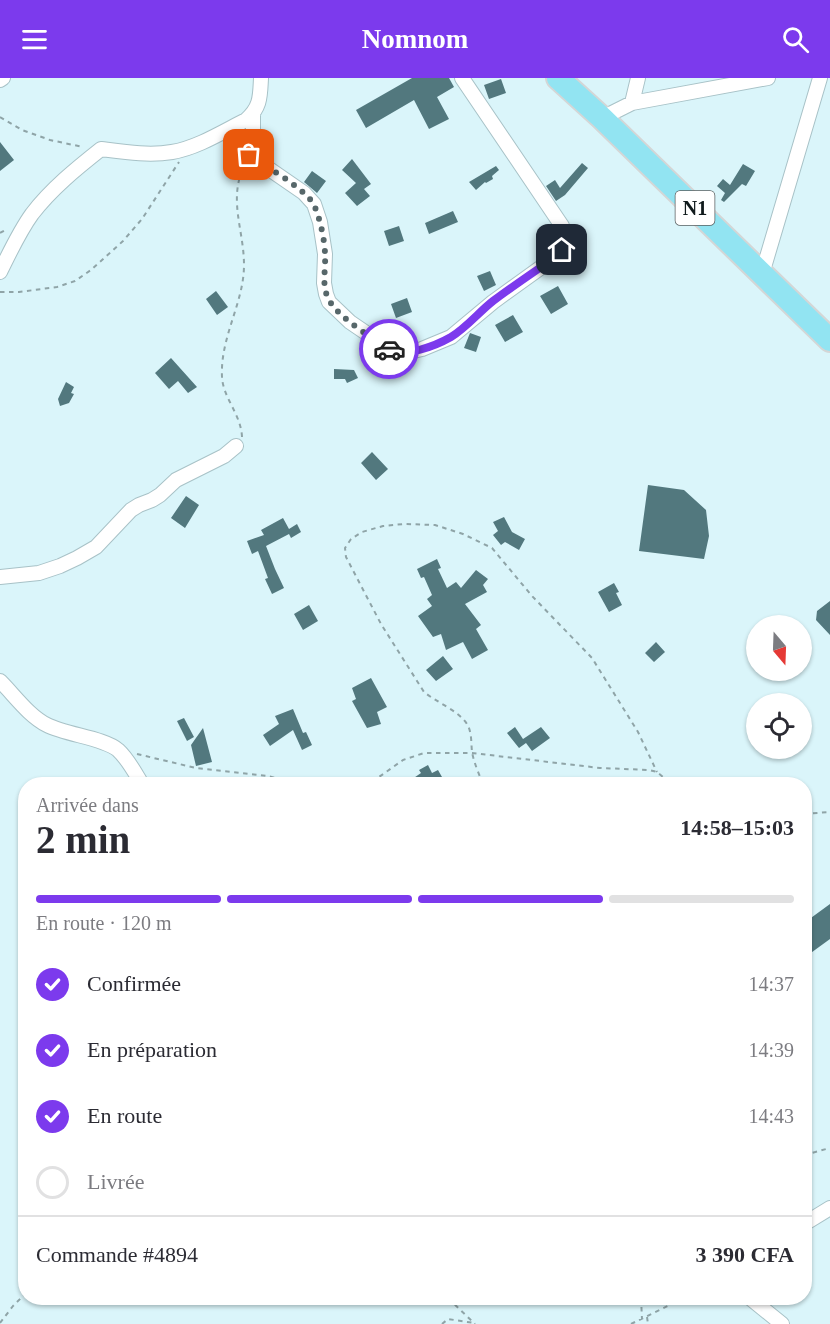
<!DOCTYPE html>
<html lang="fr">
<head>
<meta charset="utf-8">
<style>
  :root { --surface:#fff; --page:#f7f7f7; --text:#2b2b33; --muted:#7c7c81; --line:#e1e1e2; --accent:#7c3aed }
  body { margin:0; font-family:Georgia,serif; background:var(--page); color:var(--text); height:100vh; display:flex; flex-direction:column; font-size:22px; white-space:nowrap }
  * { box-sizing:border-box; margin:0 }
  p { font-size:20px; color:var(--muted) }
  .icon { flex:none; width:33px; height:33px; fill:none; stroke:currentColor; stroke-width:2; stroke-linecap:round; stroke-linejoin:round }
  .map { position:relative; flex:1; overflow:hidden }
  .side { position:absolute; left:18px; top:699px; width:794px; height:528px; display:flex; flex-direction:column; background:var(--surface); border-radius:24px; box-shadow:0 2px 4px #0004 }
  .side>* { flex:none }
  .needle { width:39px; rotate:161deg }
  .buttons { position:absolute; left:746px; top:537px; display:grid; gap:12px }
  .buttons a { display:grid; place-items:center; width:66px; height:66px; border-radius:50%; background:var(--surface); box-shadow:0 2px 4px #0004; font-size:30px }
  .pin { position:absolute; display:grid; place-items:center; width:51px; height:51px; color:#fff; margin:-26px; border-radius:12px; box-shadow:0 3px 9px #0006 }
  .courier { position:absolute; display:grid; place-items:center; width:60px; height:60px; margin:-30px; border:4px solid #7c3aed; border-radius:50%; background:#fff; color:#222; box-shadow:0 2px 8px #0007 }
  .overview em { font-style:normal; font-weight:700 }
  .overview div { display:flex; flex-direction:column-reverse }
  .overview { display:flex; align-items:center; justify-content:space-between; height:102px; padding:0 18px }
  h1 { font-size:39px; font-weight:700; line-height:45px }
  .bar { display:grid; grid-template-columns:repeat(4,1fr); gap:9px 6px; align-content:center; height:72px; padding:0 18px }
  .bar i { height:8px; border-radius:4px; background:var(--line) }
  .bar .current { background:var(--accent) }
  .bar p { grid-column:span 4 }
  .line { display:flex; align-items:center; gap:15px; padding:0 18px; border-top:2px solid var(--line) }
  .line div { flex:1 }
  ol { padding:0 18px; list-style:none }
  li { display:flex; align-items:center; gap:18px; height:66px }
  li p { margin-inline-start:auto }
  li .icon { padding:6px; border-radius:50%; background:var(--accent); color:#fff; stroke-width:4 }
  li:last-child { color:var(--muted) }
  li i { width:33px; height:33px; border:3px solid var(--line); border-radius:50% }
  header { display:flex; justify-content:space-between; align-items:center; height:78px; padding:0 18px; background:var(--accent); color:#fff; font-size:27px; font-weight:700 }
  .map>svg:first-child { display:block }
  .building { fill:#52787e }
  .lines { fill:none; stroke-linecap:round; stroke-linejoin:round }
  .minor-casing { stroke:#a8c2c7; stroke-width:16 }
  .trunk-casing { stroke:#d4d6d6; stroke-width:26 }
  .path { stroke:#8fa4a7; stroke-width:2; stroke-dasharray:4.5 4.5; stroke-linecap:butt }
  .minor { stroke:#fff; stroke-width:14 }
  .trunk { stroke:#92e4f2; stroke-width:22 }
  .done { stroke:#57676a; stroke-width:6; stroke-dasharray:0 10.8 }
  .route { stroke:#7c3aed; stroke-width:8 }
  .labels { text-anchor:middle; stroke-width:4.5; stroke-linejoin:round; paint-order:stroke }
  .shield { fill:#fff; stroke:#585f60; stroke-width:1.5 }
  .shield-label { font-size:20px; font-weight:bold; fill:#101a1c }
</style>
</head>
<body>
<header><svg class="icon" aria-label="menu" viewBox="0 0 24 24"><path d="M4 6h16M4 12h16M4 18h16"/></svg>Nomnom<svg class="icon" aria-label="search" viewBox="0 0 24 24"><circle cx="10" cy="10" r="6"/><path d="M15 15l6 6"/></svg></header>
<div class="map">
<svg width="830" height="1246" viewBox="0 0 830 1246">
  <rect width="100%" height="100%" fill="#daf5fa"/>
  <!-- building -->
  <path class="building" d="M 412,0 L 449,0 L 454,9 L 437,19 L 449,41 L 429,51 L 414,22 L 366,50 L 356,32 Z
    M 501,1 L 506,15 L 489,21 L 484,7 Z
    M 0,64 L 14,82 L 0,93 Z
    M 352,81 L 371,106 L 364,111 L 370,118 L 357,128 L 345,115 L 356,105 L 342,92 Z
    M 582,85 L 588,90 L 565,117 L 556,123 L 546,108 L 555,102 L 560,110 Z
    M 743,86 L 755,93 L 746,108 L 742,106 L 724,124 L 721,122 L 725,115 L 717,108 L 723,101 L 730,107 Z
    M 496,88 L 499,92 L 492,98 L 493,101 L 486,105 L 485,104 L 476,112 L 469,104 Z
    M 312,93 L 326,103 L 317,115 L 304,104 Z
    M 453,133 L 458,144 L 429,156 L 425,145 Z
    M 399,148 L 404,163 L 389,168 L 384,153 Z
    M 490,193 L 496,207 L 484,213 L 477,198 Z
    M 558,208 L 568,226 L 551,236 L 540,218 Z
    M 216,213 L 228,229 L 217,237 L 206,221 Z
    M 407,220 L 412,234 L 396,240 L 391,226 Z
    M 513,237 L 523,254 L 505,264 L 495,247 Z
    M 470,255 L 481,259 L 476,274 L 464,270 Z
    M 171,280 L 197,309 L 188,315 L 178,303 L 169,311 L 155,295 Z
    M 334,291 L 354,292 L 358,300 L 347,305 L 345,301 L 334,301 Z
    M 66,304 L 74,309 L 71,315 L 74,316 L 69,325 L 60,328 L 58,321 Z
    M 372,374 L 388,391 L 376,402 L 361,385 Z
    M 648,407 L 684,412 L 706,432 L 709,458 L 704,481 L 639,473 Z
    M 186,418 L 199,427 L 185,450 L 171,440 Z
    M 504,439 L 512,454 L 525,461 L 519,472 L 505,464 L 501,467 L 493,457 L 498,453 L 493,444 Z
    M 283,440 L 289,451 L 297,446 L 301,454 L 291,460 L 289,456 L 266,468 L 275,491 L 284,510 L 272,516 L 265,501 L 268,500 L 258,473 L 252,476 L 247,463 L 264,457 L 261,452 Z
    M 437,481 L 441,490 L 438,491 L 447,510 L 456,504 L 461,510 L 476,492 L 488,501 L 483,507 L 487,514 L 465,526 L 481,547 L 476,551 L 488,572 L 472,581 L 463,564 L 446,572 L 441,556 L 433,559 L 418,538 L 432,528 L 427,521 L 432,517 L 424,499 L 421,500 L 417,491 Z
    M 614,505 L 619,514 L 616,515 L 622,527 L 609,534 L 598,514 Z
    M 830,523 L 830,557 L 816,542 L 817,533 Z
    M 309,527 L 318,543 L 303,552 L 294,536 Z
    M 656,564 L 665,574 L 654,584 L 645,575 Z
    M 443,578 L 453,591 L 436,603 L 426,592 Z
    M 371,600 L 387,629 L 377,634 L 381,646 L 367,650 L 352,623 L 356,621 L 352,610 Z
    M 293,631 L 303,655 L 306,654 L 312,667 L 302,672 L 293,652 L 270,668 L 263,657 L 279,646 L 275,638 Z
    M 184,640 L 194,659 L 187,663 L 177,643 Z
    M 515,649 L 523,661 L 541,649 L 550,660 L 532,673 L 526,665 L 519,670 L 507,655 Z
    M 203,650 L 212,684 L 196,688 L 191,667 Z
    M 428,687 L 432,695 L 438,692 L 442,699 L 427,706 L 405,706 L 421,695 L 419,692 Z
    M 830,826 L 830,861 L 808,877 L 804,871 L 804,845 Z"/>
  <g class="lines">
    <defs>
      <path id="minor" d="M 0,2 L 3,0
        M 632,25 L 768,0
        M 253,36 L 253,61 L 249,77 L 304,115 L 314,126 L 320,144 L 325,176 L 324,205 L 326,216 L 329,224 L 350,244 L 394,274 L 409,274 L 422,271 L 451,259 L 493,224 L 554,180 C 565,169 565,164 562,148 L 462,0
        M 602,40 L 632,25 L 638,0
        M 0,194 C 10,174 19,154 32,136 C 51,111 77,90 101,71 C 124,74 149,78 172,74 C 197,70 224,53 246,42 C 261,29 260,18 261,0
        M 762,196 L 820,0
        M 0,499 L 39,495 L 60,488 L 77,480 L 96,469 L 131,432 L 139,427 L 152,422 L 160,417 L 176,402 L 224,378 L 236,368
        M 0,603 C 15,618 29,638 47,647 C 67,657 104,660 118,672 C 128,681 135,695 142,706
        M 804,1146 L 830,1130
        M 750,1220 L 782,1246"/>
      <path id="trunk" d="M 558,0 L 602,40 L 830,262"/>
    </defs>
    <!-- minor casing -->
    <use href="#minor" class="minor-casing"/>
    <!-- trunk casing -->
    <use href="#trunk" class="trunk-casing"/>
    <!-- path -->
    <path class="path" d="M 0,39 L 22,52 L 50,62 L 83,69
      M 0,155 L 7,151
      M 0,214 L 19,214 L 57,209 L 75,203 L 91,192 L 123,163 L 142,141 L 179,84
      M 242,359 C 241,336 223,320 222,299 C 220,259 244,225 244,187 C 244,152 228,122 244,88
      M 137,676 L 196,690 L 268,698 L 298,706
      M 363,706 L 379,699 L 403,682 L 424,675 L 472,675 L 600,690 L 649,692 L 657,694 L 663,699 L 667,706
      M 483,706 C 479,696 474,685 472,674 C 471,665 472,654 467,646 C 459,633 436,624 424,614 L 381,546 L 346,479 L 345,470 L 351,461 L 362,454 L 383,448 L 404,446 L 435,447 L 463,456 L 492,470 L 532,518 L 592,580 L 638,654 L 657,694
      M 804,736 L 830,734
      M 804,1077 L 830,1070
      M 449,1220 L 451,1223 L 475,1246
      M 641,1220 L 642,1241
      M 647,1239 L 648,1246
      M 0,1245 L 13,1228 L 26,1215
      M 442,1246 L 448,1241 L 474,1245
      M 631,1246 L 684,1220"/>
    <!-- minor -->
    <use href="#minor" class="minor"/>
    <!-- trunk -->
    <use href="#trunk" class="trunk"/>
  </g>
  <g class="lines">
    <!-- done -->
    <path class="done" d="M 249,77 C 266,89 305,110 314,127 C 320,140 325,163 325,177 C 326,192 321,208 329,222 C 340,241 371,259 389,271"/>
    <!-- route -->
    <path class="route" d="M 389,271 C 403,281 437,267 451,259 C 466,250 479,234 493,223 C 513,208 534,194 554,180 L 562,172"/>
  </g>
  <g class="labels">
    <!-- shield labels -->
    <rect class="shield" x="675.5" y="113" width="39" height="34" rx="4.5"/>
    <g class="shield-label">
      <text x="695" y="137">N1</text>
    </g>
  </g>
</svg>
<div class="buttons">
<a><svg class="needle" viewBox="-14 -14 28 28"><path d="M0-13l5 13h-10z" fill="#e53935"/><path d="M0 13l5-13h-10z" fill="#7c7c81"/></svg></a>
<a><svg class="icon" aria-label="locate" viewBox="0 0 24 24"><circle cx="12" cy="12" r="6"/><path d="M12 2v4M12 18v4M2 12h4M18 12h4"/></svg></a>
</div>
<div class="pin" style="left:249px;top:77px;background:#ea580c"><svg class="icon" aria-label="bag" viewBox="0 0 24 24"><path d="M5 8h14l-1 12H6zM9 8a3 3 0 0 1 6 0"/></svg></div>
<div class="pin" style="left:562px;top:172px;background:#1f2937"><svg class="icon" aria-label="home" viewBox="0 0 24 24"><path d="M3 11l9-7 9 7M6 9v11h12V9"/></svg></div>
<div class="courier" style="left:389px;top:271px"><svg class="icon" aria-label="car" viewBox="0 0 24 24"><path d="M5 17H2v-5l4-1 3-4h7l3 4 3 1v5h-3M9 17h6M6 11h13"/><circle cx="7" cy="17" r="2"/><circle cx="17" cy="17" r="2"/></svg></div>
<section class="side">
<div class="overview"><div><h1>2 min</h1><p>Arrivée dans</p></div><em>14:58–15:03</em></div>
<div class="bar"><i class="current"></i><i class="current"></i><i class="current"></i><i></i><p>En route · 120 m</p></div>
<ol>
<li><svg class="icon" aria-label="check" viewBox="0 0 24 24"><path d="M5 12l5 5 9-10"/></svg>Confirmée<p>14:37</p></li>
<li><svg class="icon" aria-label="check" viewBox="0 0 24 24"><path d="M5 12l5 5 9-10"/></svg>En préparation<p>14:39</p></li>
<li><svg class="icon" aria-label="check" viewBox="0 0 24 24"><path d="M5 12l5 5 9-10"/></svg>En route<p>14:43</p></li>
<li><i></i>Livrée</li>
</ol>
<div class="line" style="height:78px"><div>Commande #4894</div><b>3 390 CFA</b></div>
</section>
</div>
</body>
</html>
